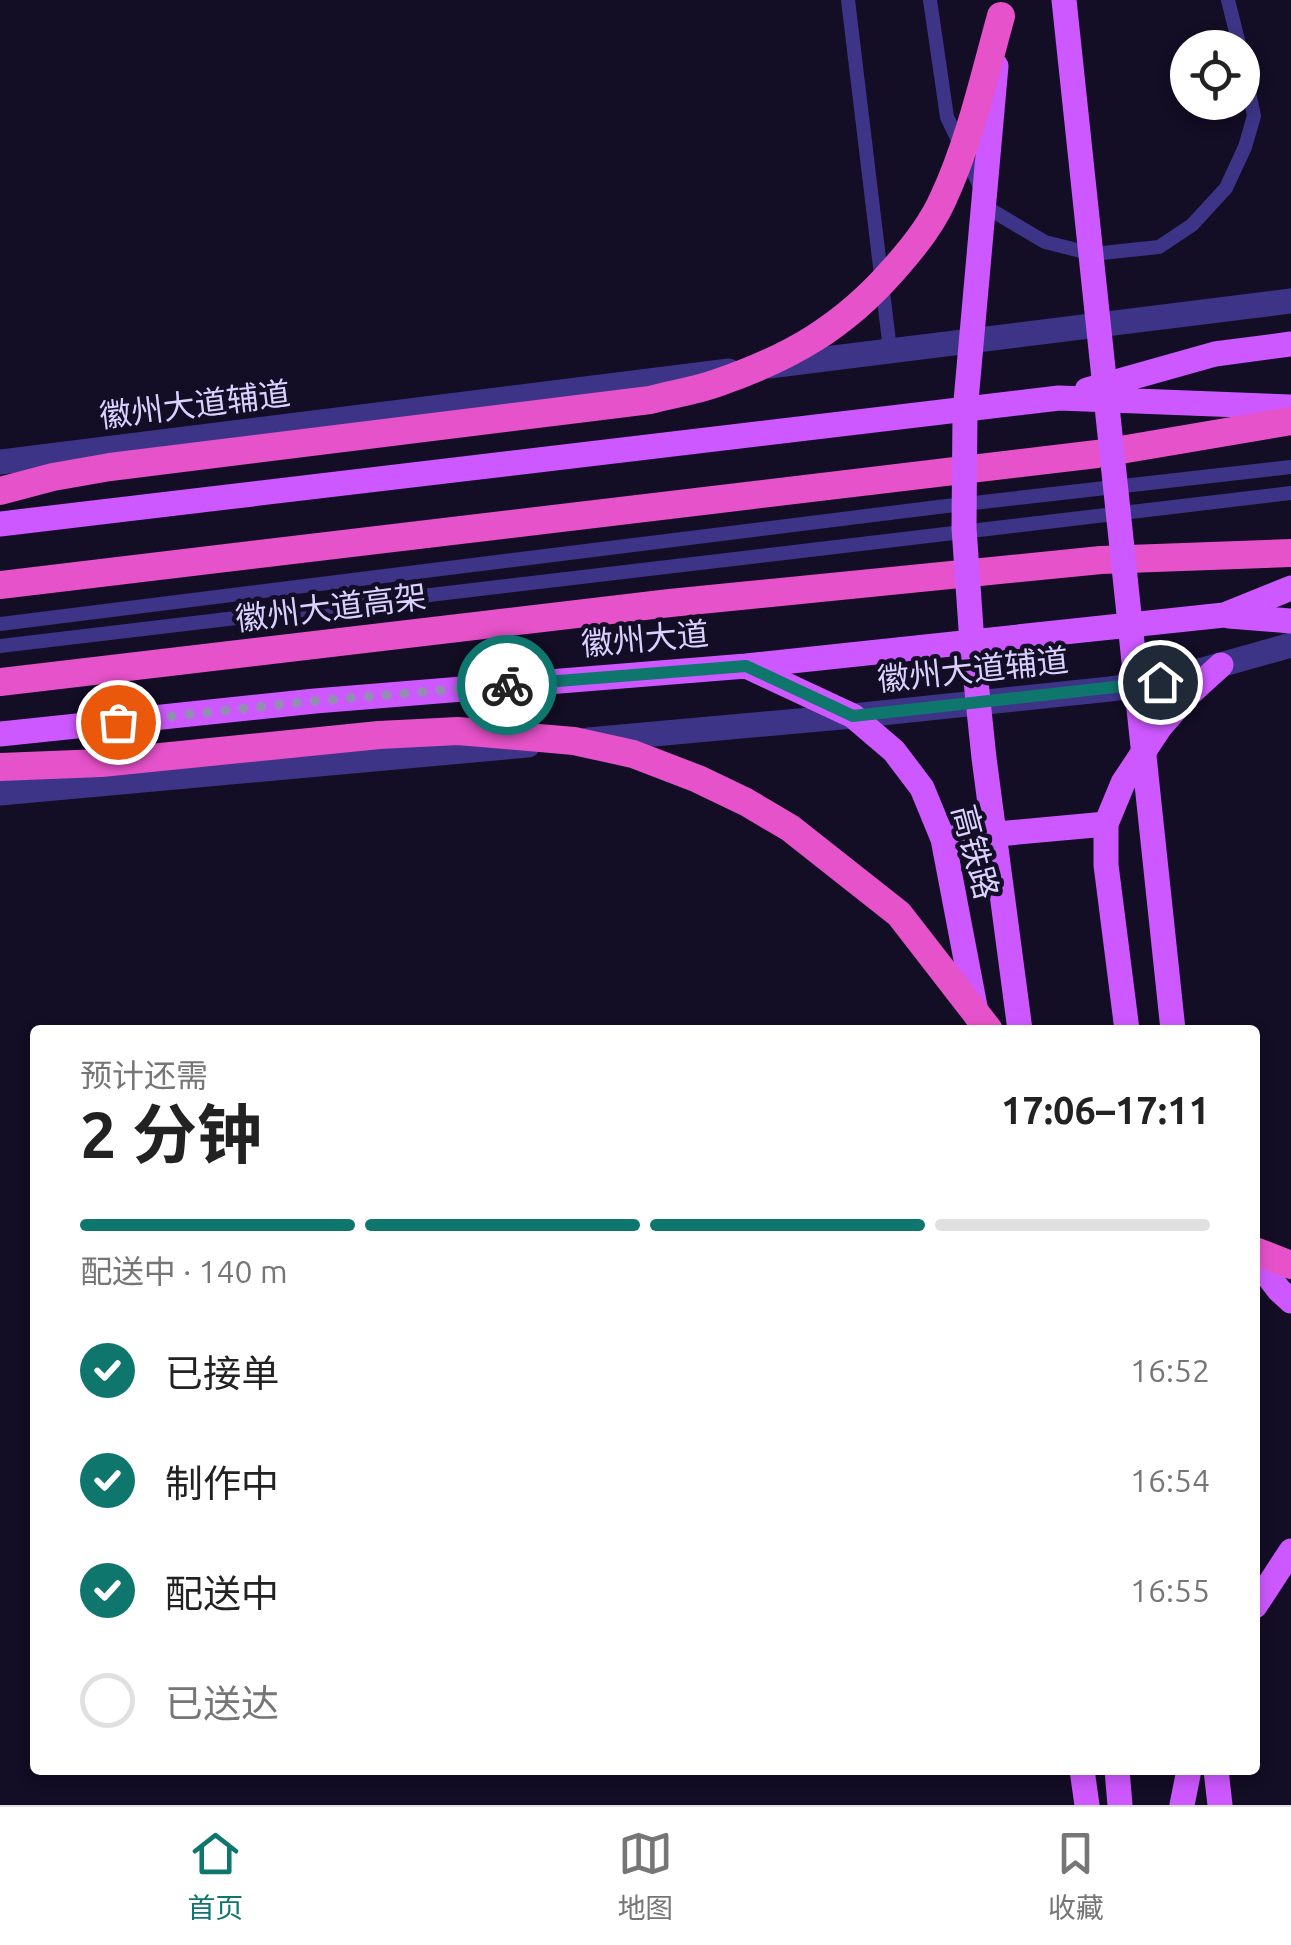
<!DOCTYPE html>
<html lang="zh">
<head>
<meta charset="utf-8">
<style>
  :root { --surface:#fff; --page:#f2f2f2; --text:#222; --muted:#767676; --line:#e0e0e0; --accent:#0f766e }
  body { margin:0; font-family:Ubuntu,"Noto Sans SC",sans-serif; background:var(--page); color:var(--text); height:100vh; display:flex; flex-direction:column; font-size:38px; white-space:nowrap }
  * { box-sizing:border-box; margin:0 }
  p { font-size:32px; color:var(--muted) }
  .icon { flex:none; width:55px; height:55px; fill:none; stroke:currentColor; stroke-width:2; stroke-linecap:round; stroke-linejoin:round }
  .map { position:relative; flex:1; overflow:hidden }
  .panel { position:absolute; left:30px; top:1025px; width:1230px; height:750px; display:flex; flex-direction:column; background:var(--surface); border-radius:10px; box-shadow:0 5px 15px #0003 }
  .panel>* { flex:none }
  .buttons { position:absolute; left:1170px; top:30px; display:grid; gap:20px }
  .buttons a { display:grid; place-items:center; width:90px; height:90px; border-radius:50%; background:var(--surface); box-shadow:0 5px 15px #0003; font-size:50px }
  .pin { position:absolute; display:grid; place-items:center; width:85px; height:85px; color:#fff; margin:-42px; border:5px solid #fff; border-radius:50%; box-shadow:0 2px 10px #0007 }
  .courier { position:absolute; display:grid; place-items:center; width:100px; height:100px; margin:-50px; border:8px solid #0f766e; border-radius:50%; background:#fff; color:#222; box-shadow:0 2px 12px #0007 }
  .headline em { font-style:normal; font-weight:700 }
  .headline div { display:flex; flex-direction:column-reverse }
  .headline { display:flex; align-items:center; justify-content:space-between; height:170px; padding:0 50px }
  h1 { font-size:65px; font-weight:700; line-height:75px }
  .bar { display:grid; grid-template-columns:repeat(4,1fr); gap:15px 10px; align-content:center; height:120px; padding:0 50px }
  .bar i { height:12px; border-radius:8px; background:var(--line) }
  .bar .on { background:var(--accent) }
  .bar p { grid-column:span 4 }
  ol { padding:0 50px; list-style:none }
  li { display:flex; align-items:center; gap:30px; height:110px }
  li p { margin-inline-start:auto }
  li .icon { padding:10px; border-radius:50%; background:var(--accent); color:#fff; stroke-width:4 }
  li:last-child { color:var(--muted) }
  li i { width:55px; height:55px; border:5px solid var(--line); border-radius:50% }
  .menu { display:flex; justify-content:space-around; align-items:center; height:140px; border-top:2px solid var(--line); background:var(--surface); font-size:28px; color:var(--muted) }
  .menu a { display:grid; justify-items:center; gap:5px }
  .menu .on { color:var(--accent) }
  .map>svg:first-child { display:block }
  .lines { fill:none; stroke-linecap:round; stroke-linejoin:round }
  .service { stroke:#3e3487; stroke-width:14 }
  .tertiary { stroke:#3e3487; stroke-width:25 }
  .primary { stroke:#ce58ff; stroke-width:25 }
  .trunk { stroke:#e652c9; stroke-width:28 }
  .primary-bridge { stroke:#ce58ff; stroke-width:25 }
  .trunk-bridge { stroke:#e652c9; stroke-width:28 }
  .done { stroke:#948cb3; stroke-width:10; stroke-dasharray:0 18 }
  .route { stroke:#0f766e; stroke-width:12 }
  .labels { text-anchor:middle; stroke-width:9; stroke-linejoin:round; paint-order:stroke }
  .street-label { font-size:32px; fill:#dad1ff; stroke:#130d25 }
</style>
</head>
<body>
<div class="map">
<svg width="1291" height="1805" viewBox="0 0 1291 1805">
  <rect width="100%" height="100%" fill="#130d25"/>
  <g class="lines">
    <!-- service -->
    <path class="service" d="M 848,0 L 890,350
      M 930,0 L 947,117 L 991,210 L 1045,242 L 1093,254 L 1159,247 L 1192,225 L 1226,188 L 1245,147 L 1254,116 L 1242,59
      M 1228,0 L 1240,48
      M 0,624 L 938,507 L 1291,467
      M 0,646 L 1291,493"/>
    <!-- tertiary -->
    <path class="tertiary" d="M 769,366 L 1291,301
      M 0,462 L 729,371
      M 588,740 L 853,716 L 1110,689 L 1160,682 L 1291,645
      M 0,793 L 528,745"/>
    <!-- primary -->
    <path class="primary" d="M 1087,390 L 1215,354 L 1291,344
      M 0,524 L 1059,398 L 1291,407
      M 1229,616 L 1291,621
      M 746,666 L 853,716 L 894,751 L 922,788 L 943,839 L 977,1017
      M 0,734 L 315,701 L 746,666 L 1224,615 L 1291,588
      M 943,839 L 1106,824
      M 1127,1030 L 1106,865 L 1106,824 L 1123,783 L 1160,727 L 1188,695 L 1221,665
      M 1255,1259 L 1279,1290 L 1291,1301
      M 1255,1606 L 1291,1551
      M 1082,1770 L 1087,1805
      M 1117,1770 L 1120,1805
      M 1216,1770 L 1220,1805
      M 1182,1805 L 1189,1770"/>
    <!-- trunk -->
    <path class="trunk" d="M 0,585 L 1097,454 L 1291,421
      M 0,682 L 670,603 L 1101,560 L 1291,553
      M 1255,1251 L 1291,1265"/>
    <!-- primary-bridge -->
    <path class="primary-bridge" d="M 1064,0 L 1173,1030
      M 996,66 L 965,412 L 964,528 L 972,643 L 984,758 L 1020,1030"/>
    <!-- trunk-bridge -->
    <path class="trunk-bridge" d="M 0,491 L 53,477 L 110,467 L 650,400 C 672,394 695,391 717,383 C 790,358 844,327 895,268 C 913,248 932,224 943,199 C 970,141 984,77 1001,16
      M 0,767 L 101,763 L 379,735 L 458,731 L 574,741 L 633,754 L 698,779 L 746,802 L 790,828 L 899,914 L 989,1030"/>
  </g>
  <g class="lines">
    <!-- done -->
    <path class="done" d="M 118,722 L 314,701 L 507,685"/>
    <!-- route -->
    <path class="route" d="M 507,685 L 746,666 L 853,716 L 1160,682"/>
  </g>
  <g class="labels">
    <!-- street labels -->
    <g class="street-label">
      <text transform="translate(195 405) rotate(-7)" y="11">徽州大道辅道</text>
      <text transform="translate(331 608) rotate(-7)" y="11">徽州大道高架</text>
      <text transform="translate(645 639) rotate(-5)" y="11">徽州大道</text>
      <text transform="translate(973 670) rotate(-6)" y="11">徽州大道辅道</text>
      <text transform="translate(975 852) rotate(75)" y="11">高铁路</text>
    </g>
  </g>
</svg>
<div class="buttons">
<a><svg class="icon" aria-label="locate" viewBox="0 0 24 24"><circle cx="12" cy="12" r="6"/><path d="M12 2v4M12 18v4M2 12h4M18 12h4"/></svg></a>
</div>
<div class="pin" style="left:118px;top:722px;background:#ea580c"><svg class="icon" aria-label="bag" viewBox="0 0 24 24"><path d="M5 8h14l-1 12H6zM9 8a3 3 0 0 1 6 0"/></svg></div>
<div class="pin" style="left:1160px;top:682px;background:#1f2937"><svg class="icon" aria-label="home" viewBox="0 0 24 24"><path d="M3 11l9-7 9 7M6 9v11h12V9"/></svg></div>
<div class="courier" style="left:507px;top:685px"><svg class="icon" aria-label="bike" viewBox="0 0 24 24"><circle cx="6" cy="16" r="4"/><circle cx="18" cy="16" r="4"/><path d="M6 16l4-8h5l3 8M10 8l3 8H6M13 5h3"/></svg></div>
<section class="panel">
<div class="headline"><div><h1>2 分钟</h1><p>预计还需</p></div><em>17:06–17:11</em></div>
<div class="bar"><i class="on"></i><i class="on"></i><i class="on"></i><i></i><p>配送中 · 140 m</p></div>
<ol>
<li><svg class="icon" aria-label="check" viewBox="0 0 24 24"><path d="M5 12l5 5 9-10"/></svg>已接单<p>16:52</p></li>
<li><svg class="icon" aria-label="check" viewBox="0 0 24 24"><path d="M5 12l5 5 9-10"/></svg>制作中<p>16:54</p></li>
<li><svg class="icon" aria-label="check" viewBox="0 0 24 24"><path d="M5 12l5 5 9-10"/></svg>配送中<p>16:55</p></li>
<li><i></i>已送达</li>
</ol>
</section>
</div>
<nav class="menu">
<a class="on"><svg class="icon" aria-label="home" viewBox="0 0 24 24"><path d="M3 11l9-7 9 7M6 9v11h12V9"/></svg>首页</a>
<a><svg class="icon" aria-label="map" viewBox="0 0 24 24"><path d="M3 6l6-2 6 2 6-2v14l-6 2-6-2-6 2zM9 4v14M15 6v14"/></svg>地图</a>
<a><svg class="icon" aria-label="saved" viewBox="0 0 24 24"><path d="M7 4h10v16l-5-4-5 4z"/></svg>收藏</a>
</nav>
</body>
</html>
